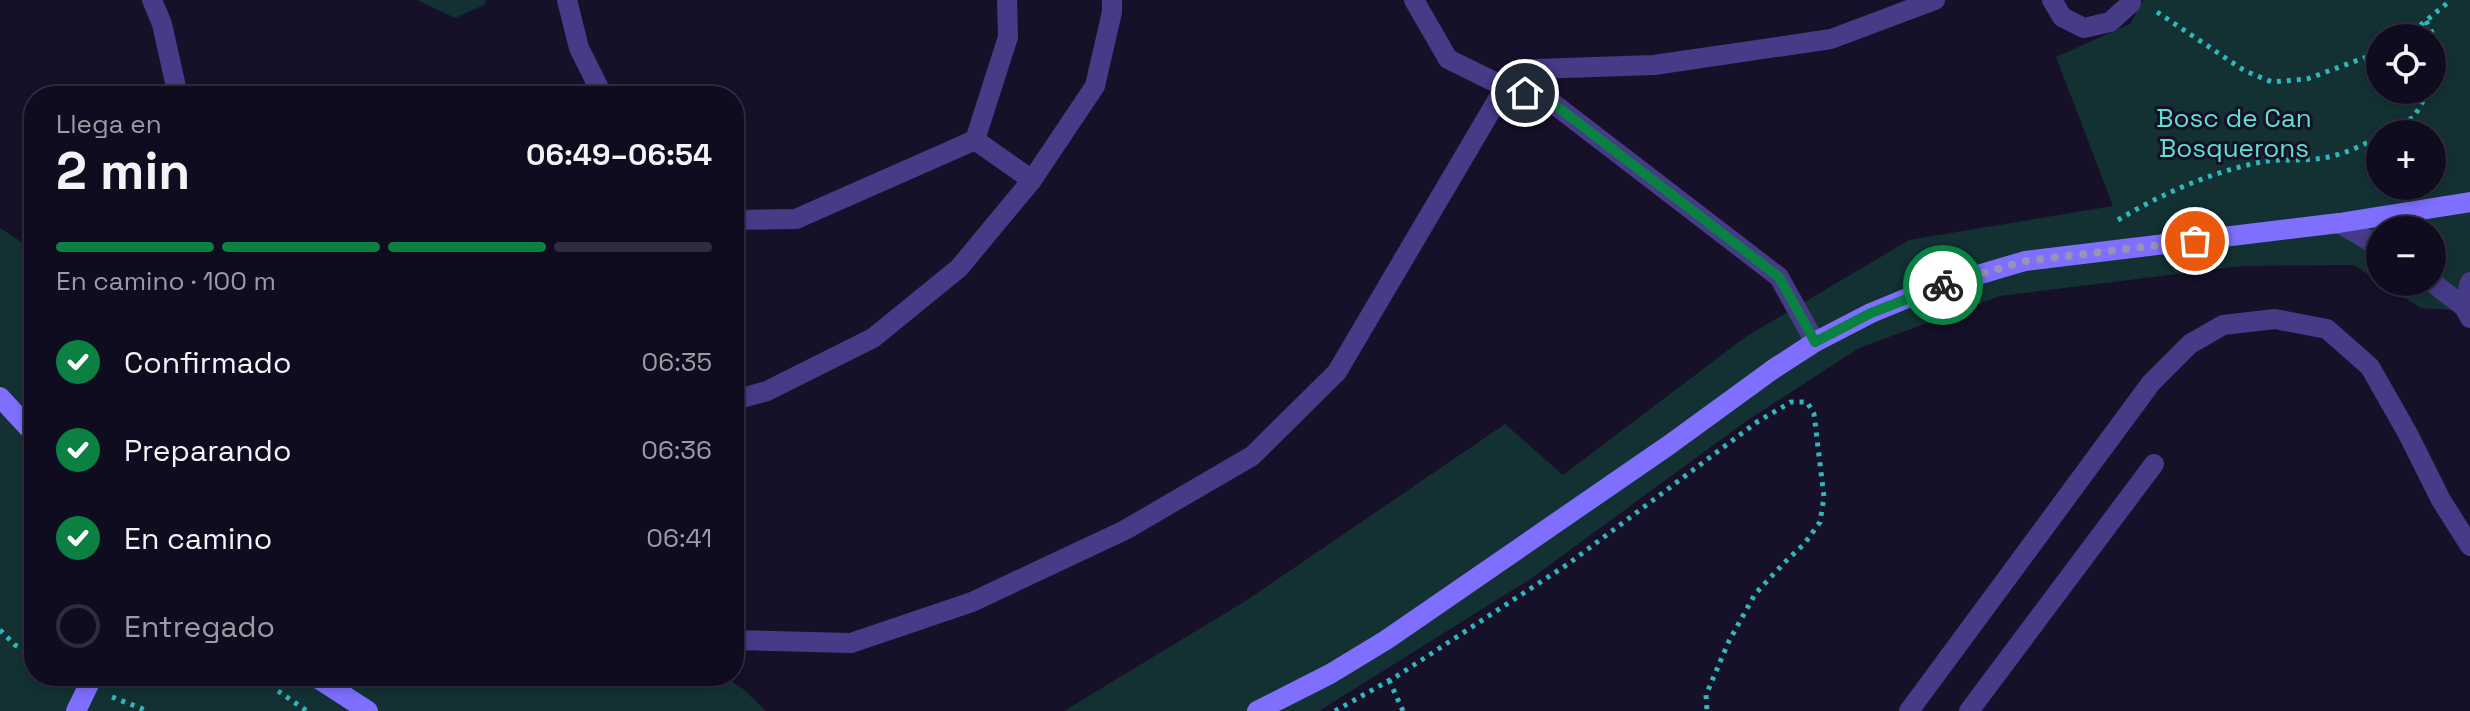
<!DOCTYPE html>
<html lang="es">
<head>
<meta charset="utf-8">
<style>
  :root { --surface:#100c1f; --page:#1e1a2c; --text:#f1f3f6; --muted:#9c9ba4; --line:#302c3d; --accent:#0b8043 }
  body { margin:0; font-family:"Space Grotesk",sans-serif; background:var(--page); color:var(--text); height:100vh; display:flex; flex-direction:column; font-size:30px; white-space:nowrap }
  * { box-sizing:border-box; margin:0 }
  p { font-size:26px; color:var(--muted) }
  .icon { flex:none; width:44px; height:44px; fill:none; stroke:currentColor; stroke-width:2; stroke-linecap:round; stroke-linejoin:round }
  .map { position:relative; flex:1; overflow:hidden }
  .drawer { position:absolute; left:24px; top:86px; width:720px; height:600px; display:flex; flex-direction:column; background:var(--surface); border-radius:32px; box-shadow:0 4px 12px #0003,0 0 0 2px var(--line) }
  .drawer>* { flex:none }
  .buttons { position:absolute; left:2366px; top:24px; display:grid; gap:16px }
  .buttons a { display:grid; place-items:center; width:80px; height:80px; border-radius:50%; background:var(--surface); box-shadow:0 4px 12px #0003,0 0 0 2px var(--line); font-size:40px }
  .pin { position:absolute; display:grid; place-items:center; width:68px; height:68px; color:#fff; margin:-34px; border:4px solid #fff; border-radius:50%; box-shadow:0 2px 8px #0007 }
  .courier { position:absolute; display:grid; place-items:center; width:80px; height:80px; margin:-40px; border:6px solid #0b8043; border-radius:50%; background:#fff; color:#222; box-shadow:0 2px 10px #0007 }
  .summary em { font-style:normal; font-weight:600 }
  .summary div { display:flex; flex-direction:column-reverse }
  .summary { display:flex; align-items:center; justify-content:space-between; height:136px; padding:0 32px }
  h1 { font-size:52px; font-weight:600; line-height:60px }
  .bar { display:grid; grid-template-columns:repeat(4,1fr); gap:12px 8px; align-content:center; height:96px; padding:0 32px }
  .bar i { height:10px; border-radius:6px; background:var(--line) }
  .bar .current { background:var(--accent) }
  .bar p { grid-column:span 4 }
  ol { padding:0 32px; list-style:none }
  li { display:flex; align-items:center; gap:24px; height:88px }
  li p { margin-inline-start:auto }
  li .icon { padding:8px; border-radius:50%; background:var(--accent); color:#fff; stroke-width:4 }
  li:last-child { color:var(--muted) }
  li i { width:44px; height:44px; border:4px solid var(--line); border-radius:50% }
  .map>svg:first-child { display:block }
  .green { fill:#133133; fill-rule:evenodd }
  .lines { fill:none; stroke-linecap:round; stroke-linejoin:round }
  .path { stroke:#30b7bb; stroke-width:5; stroke-dasharray:4 6; stroke-linecap:butt }
  .lane { stroke:#453b87; stroke-width:20 }
  .street { stroke:#453b87; stroke-width:20 }
  .secondary { stroke:#7f6fff; stroke-width:20 }
  .secondary-bridge { stroke:#7f6fff; stroke-width:20 }
  .done { stroke:#9992b4; stroke-width:8; stroke-dasharray:0 14.4 }
  .route { stroke:#0b8043; stroke-width:10 }
  .labels { text-anchor:middle; stroke-width:6; stroke-linejoin:round; paint-order:stroke }
  .park-label { font-size:26px; fill:#62e0cc; stroke:#161029 }
</style>
</head>
<body>
<div class="map">
<svg width="2470" height="711" viewBox="0 0 2470 711">
  <rect width="100%" height="100%" fill="#161029"/>
  <!-- green -->
  <path class="green" d="M 417,0 L 486,0 L 484,5 L 455,18 Z
    M 2143,0 L 2470,0 L 2470,311 L 2421,308 L 2380,282 L 2432,282 L 2432,230 L 2380,230 L 2380,282 L 2354,265 L 2242,266 L 2000,296 L 1859,348 L 1745,422 L 1529,580 L 1319,711 L 1064,711 L 1247,600 L 1505,424 L 1563,475 L 1744,338 L 1909,240 L 2113,206 L 2056,57 L 2130,24 ZM 2380,38 L 2432,38 L 2432,90 L 2380,90 ZM 2380,134 L 2432,134 L 2432,186 L 2380,186 Z
    M 0,228 L 34,250 L 34,676 L 724,676 L 743,689 L 766,711 L 0,711 Z"/>
  <g class="lines">
    <!-- path -->
    <path class="path" d="M 2157,12 L 2245,71 L 2272,82 L 2307,79 L 2380,52
      M 2426,21 L 2439,46 L 2432,85
      M 2405,38 L 2451,0
      M 2383,134 L 2414,117 L 2429,90
      M 2118,220 C 2161,194 2211,172 2261,162 C 2281,158 2302,162 2323,158 C 2342,155 2362,146 2380,136
      M 0,630 L 15,645 L 34,656
      M 1389,680 L 1403,711
      M 278,691 L 307,711
      M 112,697 L 148,711
      M 1335,711 L 1397,676 L 1568,564 L 1757,422 L 1791,402 L 1807,402 L 1814,414 L 1824,497 L 1820,522 L 1805,543 L 1784,563 L 1755,594 L 1729,641 L 1706,695 L 1707,711"/>
    <!-- lane -->
    <path class="lane" d="M 1909,711 L 2151,383 L 2190,344 L 2223,325 L 2275,319 L 2327,329 L 2370,367 L 2408,434 L 2441,500 L 2470,546
      M 1969,711 L 2154,464"/>
    <!-- street -->
    <path class="street" d="M 152,0 L 162,24 L 178,96
      M 567,0 L 579,48 L 603,96
      M 1414,0 L 1448,59 L 1505,87 L 1546,98 L 1779,277 L 1815,342
      M 2052,0 L 2062,17 L 2084,28 L 2110,22 L 2131,3 L 2131,0
      M 975,140 L 1008,37 L 1007,0
      M 734,220 L 796,219 L 975,140 L 1032,180
      M 2339,223 L 2380,247
      M 2432,282 L 2464,307 L 2470,318
      M 2464,307 L 2470,282
      M 734,400 L 767,391 L 873,338 L 959,268 L 1032,180 L 1095,86 L 1112,12 L 1112,0
      M 734,640 L 851,643 L 972,602 L 1125,530 L 1252,456 L 1337,372 L 1505,87 L 1535,69 L 1654,65 L 1831,39 L 1935,0"/>
    <!-- secondary -->
    <path class="secondary" d="M 0,397 L 34,434
      M 314,676 L 368,711
      M 1257,711 L 1330,674 L 1386,640 L 1669,445 L 1772,370 L 1815,342 L 1871,313 L 1927,290 L 2025,261 L 2339,223 L 2470,202"/>
    <!-- secondary-bridge -->
    <path class="secondary-bridge" d="M 76,711 L 93,676"/>
  </g>
  <g class="lines">
    <!-- done -->
    <path class="done" d="M 1943,285 L 2025,261 L 2195,241"/>
    <!-- route -->
    <path class="route" d="M 1525,93 L 1546,98 L 1779,277 L 1815,342 L 1871,313 L 1943,285"/>
  </g>
  <g class="labels">
    <!-- park labels -->
    <g class="park-label">
      <text x="2234" y="127">Bosc de Can<tspan x="2234" dy="30">Bosquerons</tspan></text>
    </g>
  </g>
</svg>
<div class="buttons">
<a><svg class="icon" aria-label="locate" viewBox="0 0 24 24"><circle cx="12" cy="12" r="6"/><path d="M12 2v4M12 18v4M2 12h4M18 12h4"/></svg></a>
<a>+</a>
<a>−</a>
</div>
<div class="pin" style="left:2195px;top:241px;background:#ea580c"><svg class="icon" aria-label="bag" viewBox="0 0 24 24"><path d="M5 8h14l-1 12H6zM9 8a3 3 0 0 1 6 0"/></svg></div>
<div class="pin" style="left:1525px;top:93px;background:#1f2937"><svg class="icon" aria-label="home" viewBox="0 0 24 24"><path d="M3 11l9-7 9 7M6 9v11h12V9"/></svg></div>
<div class="courier" style="left:1943px;top:285px"><svg class="icon" aria-label="bike" viewBox="0 0 24 24"><circle cx="6" cy="16" r="4"/><circle cx="18" cy="16" r="4"/><path d="M6 16l4-8h5l3 8M10 8l3 8H6M13 5h3"/></svg></div>
<section class="drawer">
<div class="summary"><div><h1>2 min</h1><p>Llega en</p></div><em>06:49–06:54</em></div>
<div class="bar"><i class="current"></i><i class="current"></i><i class="current"></i><i></i><p>En camino · 100 m</p></div>
<ol>
<li><svg class="icon" aria-label="check" viewBox="0 0 24 24"><path d="M5 12l5 5 9-10"/></svg>Confirmado<p>06:35</p></li>
<li><svg class="icon" aria-label="check" viewBox="0 0 24 24"><path d="M5 12l5 5 9-10"/></svg>Preparando<p>06:36</p></li>
<li><svg class="icon" aria-label="check" viewBox="0 0 24 24"><path d="M5 12l5 5 9-10"/></svg>En camino<p>06:41</p></li>
<li><i></i>Entregado</li>
</ol>
</section>
</div>
</body>
</html>
